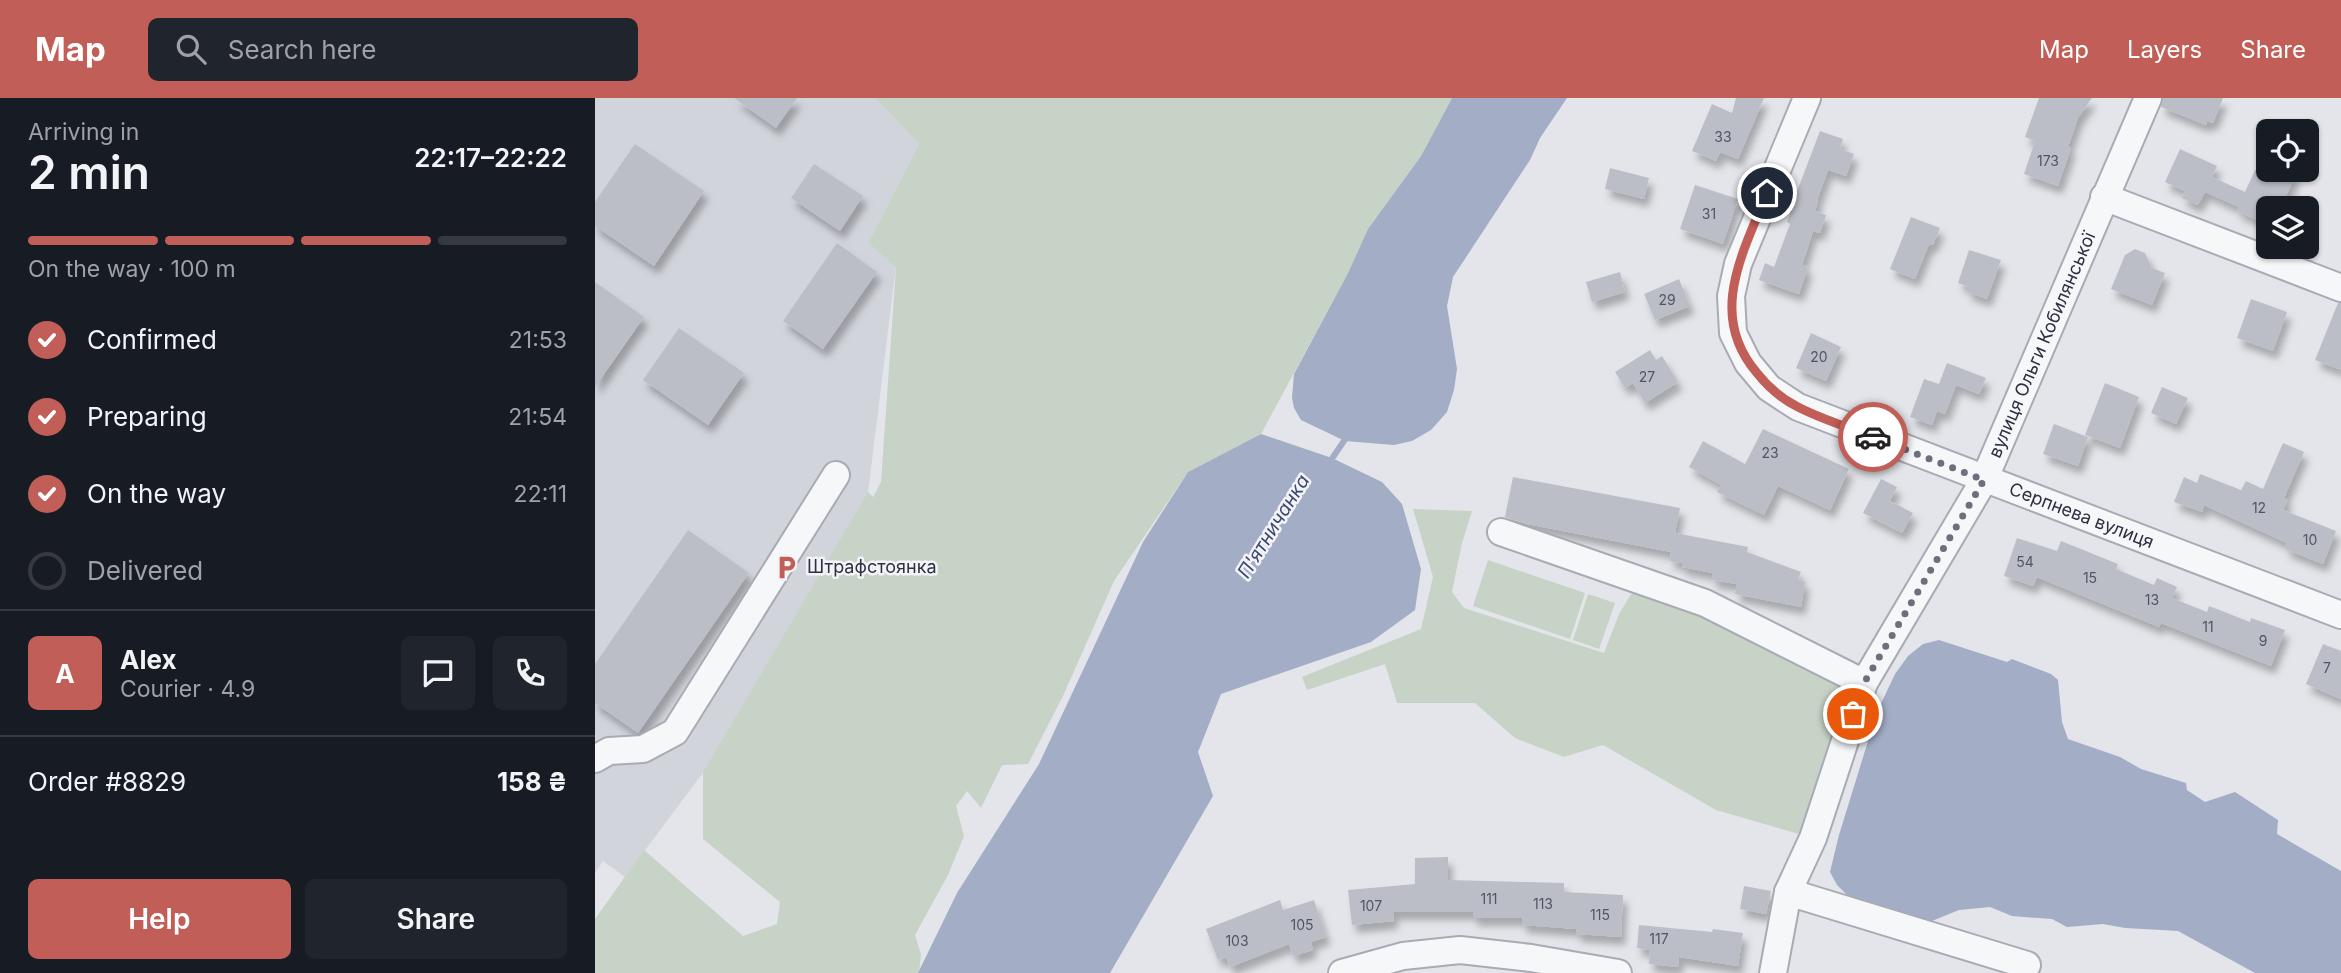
<!DOCTYPE html>
<html lang="en">
<head>
<meta charset="utf-8">
<style>
  :root { --surface:#171b24; --page:#20242c; --text:#f1f3f6; --muted:#9ea1a6; --line:#363941; --accent:#c15e57 }
  body { margin:0; font-family:Inter,sans-serif; background:var(--page); color:var(--text); height:100vh; display:flex; flex-direction:column; font-size:26px; white-space:nowrap }
  * { box-sizing:border-box; margin:0 }
  p { font-size:23px; color:var(--muted) }
  .icon { flex:none; width:38px; height:38px; fill:none; stroke:currentColor; stroke-width:2; stroke-linecap:round; stroke-linejoin:round }
  .map { position:relative; flex:1; overflow:hidden }
  .drawer { display:flex; flex-direction:column; background:var(--surface); width:595px }
  .drawer>* { flex:none }
  .tools { position:absolute; left:1661px; top:21px; display:grid; gap:14px }
  .tools a { display:grid; place-items:center; width:63px; height:63px; border-radius:10px; background:var(--surface); box-shadow:0 2px 5px #0004; font-size:35px }
  .pin { position:absolute; display:grid; place-items:center; width:60px; height:60px; color:#fff; margin:-30px; border:4px solid #fff; border-radius:50%; box-shadow:0 2px 7px #0007 }
  .courier { position:absolute; display:grid; place-items:center; width:70px; height:70px; margin:-35px; border:5px solid #c15e57; border-radius:50%; background:#fff; color:#222; box-shadow:0 2px 9px #0007 }
  .head em { font-style:normal; font-weight:600 }
  .head div { display:flex; flex-direction:column-reverse }
  .head { display:flex; align-items:center; justify-content:space-between; height:119px; padding:0 28px }
  h1 { font-size:46px; font-weight:600; line-height:52px }
  .bar { display:grid; grid-template-columns:repeat(4,1fr); gap:10px 7px; align-content:center; height:84px; padding:0 28px }
  .bar i { height:9px; border-radius:5px; background:var(--line) }
  .bar .selected { background:var(--accent) }
  .bar p { grid-column:span 4 }
  .line { display:flex; align-items:center; gap:18px; padding:0 28px; border-top:2px solid var(--line) }
  .line div { flex:1 }
  .round { display:grid; place-items:center; flex:none; width:74px; height:74px; border-radius:10px; background:var(--page) }
  ol { padding:0 28px; list-style:none }
  li { display:flex; align-items:center; gap:21px; height:77px }
  li p { margin-inline-start:auto }
  li .icon { padding:7px; border-radius:50%; background:var(--accent); color:#fff; stroke-width:4 }
  li:last-child { color:var(--muted) }
  li i { width:38px; height:38px; border:4px solid var(--line); border-radius:50% }
  .button { display:flex; gap:14px; margin-top:auto; padding:14px 28px }
  .button a { flex:1; height:80px; border-radius:10px; background:var(--accent); color:#fff; font-size:28px; font-weight:600; line-height:80px; text-align:center }
  .button a+a { background:var(--page); color:var(--text) }
  header { display:flex; align-items:center; gap:42px; box-sizing:border-box; height:98px; padding:0 35px; background:var(--accent); color:#fff }
  header strong { font-size:33px }
  nav { display:flex; gap:38px; margin-inline-start:auto; font-size:24px }
  .search { width:490px; height:63px; background:var(--page); display:flex; align-items:center; gap:18px; box-sizing:border-box; padding:0 24px; border-radius:10px; color:var(--muted); font-size:26px }
  main { display:flex; flex:1; min-height:0 }
  .map>svg:first-child { display:block }
  .built { fill:#d2d4dc }
  .green { fill:#c7d3c6 }
  .water { fill:#a3adc6 }
  .lines { fill:none; stroke-linecap:round; stroke-linejoin:round }
  .stream { stroke:#a3adc6; stroke-width:6 }
  .building { fill:#bcbec7; filter:url(#shadow) }
  .minor-casing { stroke:#a9abb4; stroke-width:30 }
  .minor { stroke:#f6f7f9; stroke-width:26 }
  .done { stroke:#6d6f7c; stroke-width:7; stroke-dasharray:0 12.6 }
  .route { stroke:#c15e57; stroke-width:9 }
  .labels { text-anchor:middle; stroke-width:5; stroke-linejoin:round; paint-order:stroke }
  .number-label { font-size:14px; fill:#515462 }
  .street-label { font-size:18px; fill:#2d3041; stroke:#f4f4f8 }
  .poi-label { font-size:18px; fill:#2d3041; stroke:#f4f4f8; text-anchor:start }
  .water-label { font-size:19px; font-style:italic; fill:#3b4871; stroke:#f4f4f8 }
</style>
</head>
<body>
<header>
<strong>Map</strong>
<div class="search"><svg class="icon" aria-label="search" viewBox="0 0 24 24"><circle cx="10" cy="10" r="6"/><path d="M15 15l6 6"/></svg>Search here</div>
<nav><a>Map</a><a>Layers</a><a>Share</a></nav>
</header>
<main>
<section class="drawer">
<div class="head"><div><h1>2 min</h1><p>Arriving in</p></div><em>22:17–22:22</em></div>
<div class="bar"><i class="selected"></i><i class="selected"></i><i class="selected"></i><i></i><p>On the way · 100 m</p></div>
<ol>
<li><svg class="icon" aria-label="check" viewBox="0 0 24 24"><path d="M5 12l5 5 9-10"/></svg>Confirmed<p>21:53</p></li>
<li><svg class="icon" aria-label="check" viewBox="0 0 24 24"><path d="M5 12l5 5 9-10"/></svg>Preparing<p>21:54</p></li>
<li><svg class="icon" aria-label="check" viewBox="0 0 24 24"><path d="M5 12l5 5 9-10"/></svg>On the way<p>22:11</p></li>
<li><i></i>Delivered</li>
</ol>
<div class="line" style="height:126px"><b class="round" style="background:var(--accent);color:#fff">A</b><div><b>Alex</b><p>Courier · 4.9</p></div><a class="round"><svg class="icon" aria-label="chat" viewBox="0 0 24 24"><path d="M4 5h16v11H9l-5 4z"/></svg></a><a class="round"><svg class="icon" aria-label="phone" viewBox="0 0 24 24"><path d="M5 4h4l2 5-3 2q2 4 5 5l2-3 5 2v4C11 20 4 13 5 4z"/></svg></a></div>
<div class="line" style="height:91px"><div>Order #8829</div><b>158 ₴</b></div>
<div class="button"><a>Help</a><a>Share</a></div>
</section>
<div class="map">
<svg width="1746" height="875" viewBox="0 0 1746 875">
  <defs>
    <filter id="shadow"><feDropShadow dx="4.5" dy="8" stdDeviation="3.5" flood-color="#0004"/></filter>
  </defs>
  <rect width="100%" height="100%" fill="#e4e5ea"/>
  <!-- built -->
  <path class="built" d="M 0,0 L 280,0 L 324,46 L 273,145 L 301,168 L 273,395 L 107,676 L 30,779 L 8,763 L 0,775 Z"/>
  <!-- green -->
  <path class="green" d="M 280,0 L 857,0 L 826,58 L 773,131 L 753,175 L 666,336 L 593,374 L 519,483 L 468,598 L 433,666 L 407,667 L 386,710 L 372,693 L 361,708 L 369,738 L 353,777 L 320,837 L 326,856 L 324,875 L 0,875 L 0,821 L 49,752 L 148,838 L 182,826 L 185,804 L 108,741 L 108,674 L 273,394 L 278,399 L 286,384 L 301,169 L 273,145 L 324,46 Z
    M 818,411 L 877,413 L 867,445 L 857,494 L 869,510 L 1009,555 L 1024,516 L 1038,493 L 1110,505 L 1269,585 L 1218,740 L 1121,712 L 1008,647 L 969,659 L 920,640 L 880,605 L 802,605 L 790,566 L 712,592 L 707,579 L 826,531 L 838,479 Z
    M 893,462 L 990,495 L 975,541 L 878,508 Z
    M 993,496 L 1020,505 L 1004,551 L 978,542 Z"/>
  <!-- water -->
  <path class="water" d="M 857,0 L 972,0 L 945,40 L 935,62 L 858,179 L 852,208 L 862,271 L 859,292 L 852,314 L 836,332 L 817,343 L 799,347 L 750,343 L 706,322 L 699,310 L 697,300 L 699,276 L 753,175 L 773,131 L 826,58 Z
    M 666,336 L 737,360 L 787,384 L 807,406 L 826,471 L 820,512 L 776,544 L 626,596 L 603,654 L 618,698 L 515,875 L 323,875 L 362,795 L 444,666 L 548,444 L 593,374 Z
    M 1344,542 L 1412,564 L 1417,561 L 1456,576 L 1463,582 L 1467,624 L 1473,641 L 1525,659 L 1546,671 L 1591,685 L 1592,692 L 1610,704 L 1640,694 L 1683,722 L 1682,736 L 1746,773 L 1746,875 L 1660,875 L 1583,833 L 1530,830 L 1508,826 L 1472,829 L 1457,821 L 1417,818 L 1395,809 L 1364,812 L 1337,823 L 1308,823 L 1252,797 L 1242,787 L 1235,774 L 1244,737 L 1282,614 L 1300,576 L 1313,558 L 1328,546 Z"/>
  <g class="lines">
    <!-- stream -->
    <path class="stream" d="M 734,365 L 753,337"/>
  </g>
  <!-- building -->
  <path class="building" d="M 139,0 L 202,0 L 181,30 Z
    M 1141,0 L 1169,0 L 1143,61 L 1125,54 L 1121,63 L 1097,53 L 1117,6 L 1137,15 Z
    M 1444,0 L 1497,0 L 1483,20 L 1473,49 L 1476,50 L 1463,88 L 1429,76 L 1440,43 L 1430,39 Z
    M 1568,0 L 1628,0 L 1618,25 L 1612,23 L 1611,27 L 1566,9 Z
    M 1225,33 L 1248,41 L 1245,51 L 1259,56 L 1251,78 L 1233,72 L 1222,102 L 1223,103 L 1220,113 L 1231,117 L 1225,135 L 1218,133 L 1207,167 L 1213,169 L 1204,196 L 1164,182 L 1170,165 L 1179,169 L 1195,126 L 1192,124 L 1201,96 Z
    M 40,46 L 109,93 L 59,168 L 0,128 L 0,104 Z
    M 1585,51 L 1622,68 L 1617,79 L 1650,94 L 1660,72 L 1690,72 L 1701,77 L 1685,110 L 1673,110 L 1673,127 L 1642,113 L 1644,109 L 1610,94 L 1603,107 L 1587,100 L 1590,93 L 1570,84 Z
    M 219,66 L 268,98 L 245,133 L 196,100 Z
    M 1015,70 L 1054,80 L 1049,101 L 1010,91 Z
    M 1100,87 L 1143,101 L 1128,146 L 1085,131 Z
    M 1316,119 L 1345,130 L 1338,147 L 1334,146 L 1320,181 L 1295,171 Z
    M 242,145 L 282,174 L 228,251 L 188,223 Z
    M 1540,151 L 1550,155 L 1557,170 L 1570,175 L 1557,207 L 1516,191 L 1530,157 Z
    M 1374,152 L 1406,162 L 1392,201 L 1372,194 L 1374,189 L 1363,185 Z
    M 1025,174 L 1030,194 L 997,204 L 991,184 Z
    M 1084,181 L 1095,208 L 1060,222 L 1049,196 Z
    M 0,184 L 49,219 L 0,289 Z
    M 1656,201 L 1692,214 L 1678,253 L 1642,240 Z
    M 1743,205 L 1746,205 L 1746,272 L 1720,262 Z
    M 84,230 L 149,275 L 113,327 L 48,282 Z
    M 1216,235 L 1246,249 L 1231,283 L 1201,270 Z
    M 1055,252 L 1061,262 L 1067,258 L 1083,284 L 1050,305 L 1038,285 L 1030,290 L 1020,274 Z
    M 1352,265 L 1391,280 L 1384,296 L 1361,287 L 1350,316 L 1342,313 L 1337,327 L 1315,319 L 1329,281 L 1344,286 Z
    M 1510,285 L 1544,299 L 1525,350 L 1490,337 Z
    M 1567,289 L 1593,300 L 1581,326 L 1556,315 Z
    M 1459,326 L 1493,339 L 1483,368 L 1448,356 Z
    M 1168,331 L 1254,371 L 1235,412 L 1183,388 L 1169,417 L 1122,394 L 1126,387 L 1094,369 L 1108,343 L 1150,366 Z
    M 1688,345 L 1709,354 L 1689,400 L 1693,402 L 1688,412 L 1741,433 L 1728,466 L 1690,451 L 1692,445 L 1609,407 L 1607,414 L 1579,404 L 1589,379 L 1602,385 L 1605,376 L 1646,392 L 1651,383 L 1668,391 Z
    M 918,379 L 1085,410 L 1080,435 L 1153,449 L 1152,454 L 1206,474 L 1203,481 L 1210,484 L 1206,509 L 1140,496 L 1142,486 L 1117,482 L 1118,475 L 1087,469 L 1087,465 L 1075,463 L 1076,454 L 932,426 L 910,419 Z
    M 1286,381 L 1302,389 L 1295,403 L 1318,415 L 1307,435 L 1268,415 Z
    M 93,432 L 154,475 L 43,635 L 0,605 L 0,566 Z
    M 1422,440 L 1462,453 L 1466,443 L 1523,466 L 1521,471 L 1559,487 L 1562,480 L 1582,489 L 1577,500 L 1612,514 L 1614,508 L 1655,524 L 1656,520 L 1690,532 L 1676,568 L 1566,525 L 1564,529 L 1442,479 L 1438,488 L 1409,478 Z
    M 1728,546 L 1746,553 L 1746,601 L 1711,586 Z
    M 853,759 L 853,782 L 969,785 L 969,794 L 1028,797 L 1026,839 L 981,836 L 982,831 L 927,827 L 927,820 L 878,820 L 878,814 L 798,814 L 799,823 L 757,827 L 753,792 L 820,786 L 820,760 Z
    M 1149,788 L 1176,793 L 1171,816 L 1145,811 Z
    M 685,802 L 688,812 L 719,802 L 731,839 L 716,844 L 718,852 L 698,858 L 694,846 L 635,869 L 631,859 L 623,862 L 611,831 Z
    M 1044,827 L 1117,834 L 1118,831 L 1148,835 L 1143,868 L 1084,859 L 1083,869 L 1054,866 L 1055,852 L 1042,850 Z"/>
  <g class="lines">
    <defs>
      <g id="minor">
        <path id="s1" d="M 1212,0 L 1143,166 L 1136,198 L 1138,235 L 1153,265 L 1174,290 L 1203,309 L 1746,517"/>
        <path d="M 1509,99 L 1746,190"/>
        <path d="M 906,434 L 1110,505 L 1269,585"/>
        <path d="M 0,661 L 14,653 L 48,651 L 80,634 L 241,377"/>
        <path d="M 1193,794 L 1432,867"/>
        <path d="M 747,875 L 808,858 L 865,852 L 936,860 L 1023,875"/>
        <path id="s2" d="M 1178,875 L 1193,794 L 1218,740 L 1269,585 L 1389,382 L 1553,0"/>
      </g>
    </defs>
    <!-- minor casing -->
    <use href="#minor" class="minor-casing"/>
    <!-- minor -->
    <use href="#minor" class="minor"/>
  </g>
  <g class="lines">
    <!-- done -->
    <path class="done" d="M 1258,616 L 1269,585 L 1389,382 L 1278,339"/>
    <!-- route -->
    <path class="route" d="M 1172,95 C 1148,155 1112,217 1162,275 C 1173,289 1187,301 1203,309 C 1226,321 1253,329 1278,339"/>
  </g>
  <!-- icons -->
  <defs>
    <symbol id="parking-bare" viewBox="-9 -9 18 18"><path d="M-3.5-5.5H1a3.5 3.5 0 0 1 0 7H-1V5.5H-3.5ZM-1-3.4V-.6H.8a1.4 1.4 0 0 0 0-2.8Z" fill="#c15e57" stroke="#f4f4f8" stroke-width="2.5" paint-order="stroke"/></symbol>
  </defs>
  <g fill-rule="evenodd">
    <use href="#parking-bare" x="174" y="452" width="35" height="35"/>
  </g>
  <g class="labels">
    <!-- number labels -->
    <g class="number-label">
      <text x="1128" y="44">33</text>
      <text x="1453" y="68">173</text>
      <text x="1114" y="121">31</text>
      <text x="1072" y="207">29</text>
      <text x="1224" y="264">20</text>
      <text x="1052" y="284">27</text>
      <text x="1175" y="360">23</text>
      <text x="1664" y="415">12</text>
      <text x="1715" y="447">10</text>
      <text x="1430" y="469">54</text>
      <text x="1495" y="485">15</text>
      <text x="1557" y="507">13</text>
      <text x="1613" y="534">11</text>
      <text x="1668" y="548">9</text>
      <text x="1732" y="575">7</text>
      <text x="894" y="806">111</text>
      <text x="948" y="811">113</text>
      <text x="776" y="813">107</text>
      <text x="1005" y="822">115</text>
      <text x="707" y="832">105</text>
      <text x="1064" y="846">117</text>
      <text x="642" y="848">103</text>
    </g>
    <!-- street labels -->
    <g class="street-label">
      <text dy="6" stroke="none"><textPath href="#s2" startOffset="688">вулиця Ольги Кобилянської</textPath></text>
      <text dy="6" stroke="none"><textPath href="#s1" startOffset="654">Серпнева вулиця</textPath></text>
    </g>
    <!-- poi labels -->
    <g class="poi-label">
      <text x="212" y="475">Штрафстоянка</text>
    </g>
    <!-- water labels -->
    <g class="water-label">
      <text transform="translate(678 428) rotate(-58)" y="7">П'ятничанка</text>
    </g>
  </g>
</svg>
<div class="tools">
<a><svg class="icon" aria-label="locate" viewBox="0 0 24 24"><circle cx="12" cy="12" r="6"/><path d="M12 2v4M12 18v4M2 12h4M18 12h4"/></svg></a>
<a><svg class="icon" aria-label="layers" viewBox="0 0 24 24"><path d="M12 4l9 5-9 5-9-5zM3 14l9 5 9-5"/></svg></a>
</div>
<div class="pin" style="left:1258px;top:616px;background:#ea580c"><svg class="icon" aria-label="bag" viewBox="0 0 24 24"><path d="M5 8h14l-1 12H6zM9 8a3 3 0 0 1 6 0"/></svg></div>
<div class="pin" style="left:1172px;top:95px;background:#1f2937"><svg class="icon" aria-label="home" viewBox="0 0 24 24"><path d="M3 11l9-7 9 7M6 9v11h12V9"/></svg></div>
<div class="courier" style="left:1278px;top:339px"><svg class="icon" aria-label="car" viewBox="0 0 24 24"><path d="M5 17H2v-5l4-1 3-4h7l3 4 3 1v5h-3M9 17h6M6 11h13"/><circle cx="7" cy="17" r="2"/><circle cx="17" cy="17" r="2"/></svg></div>
</div>
</main>
</body>
</html>
